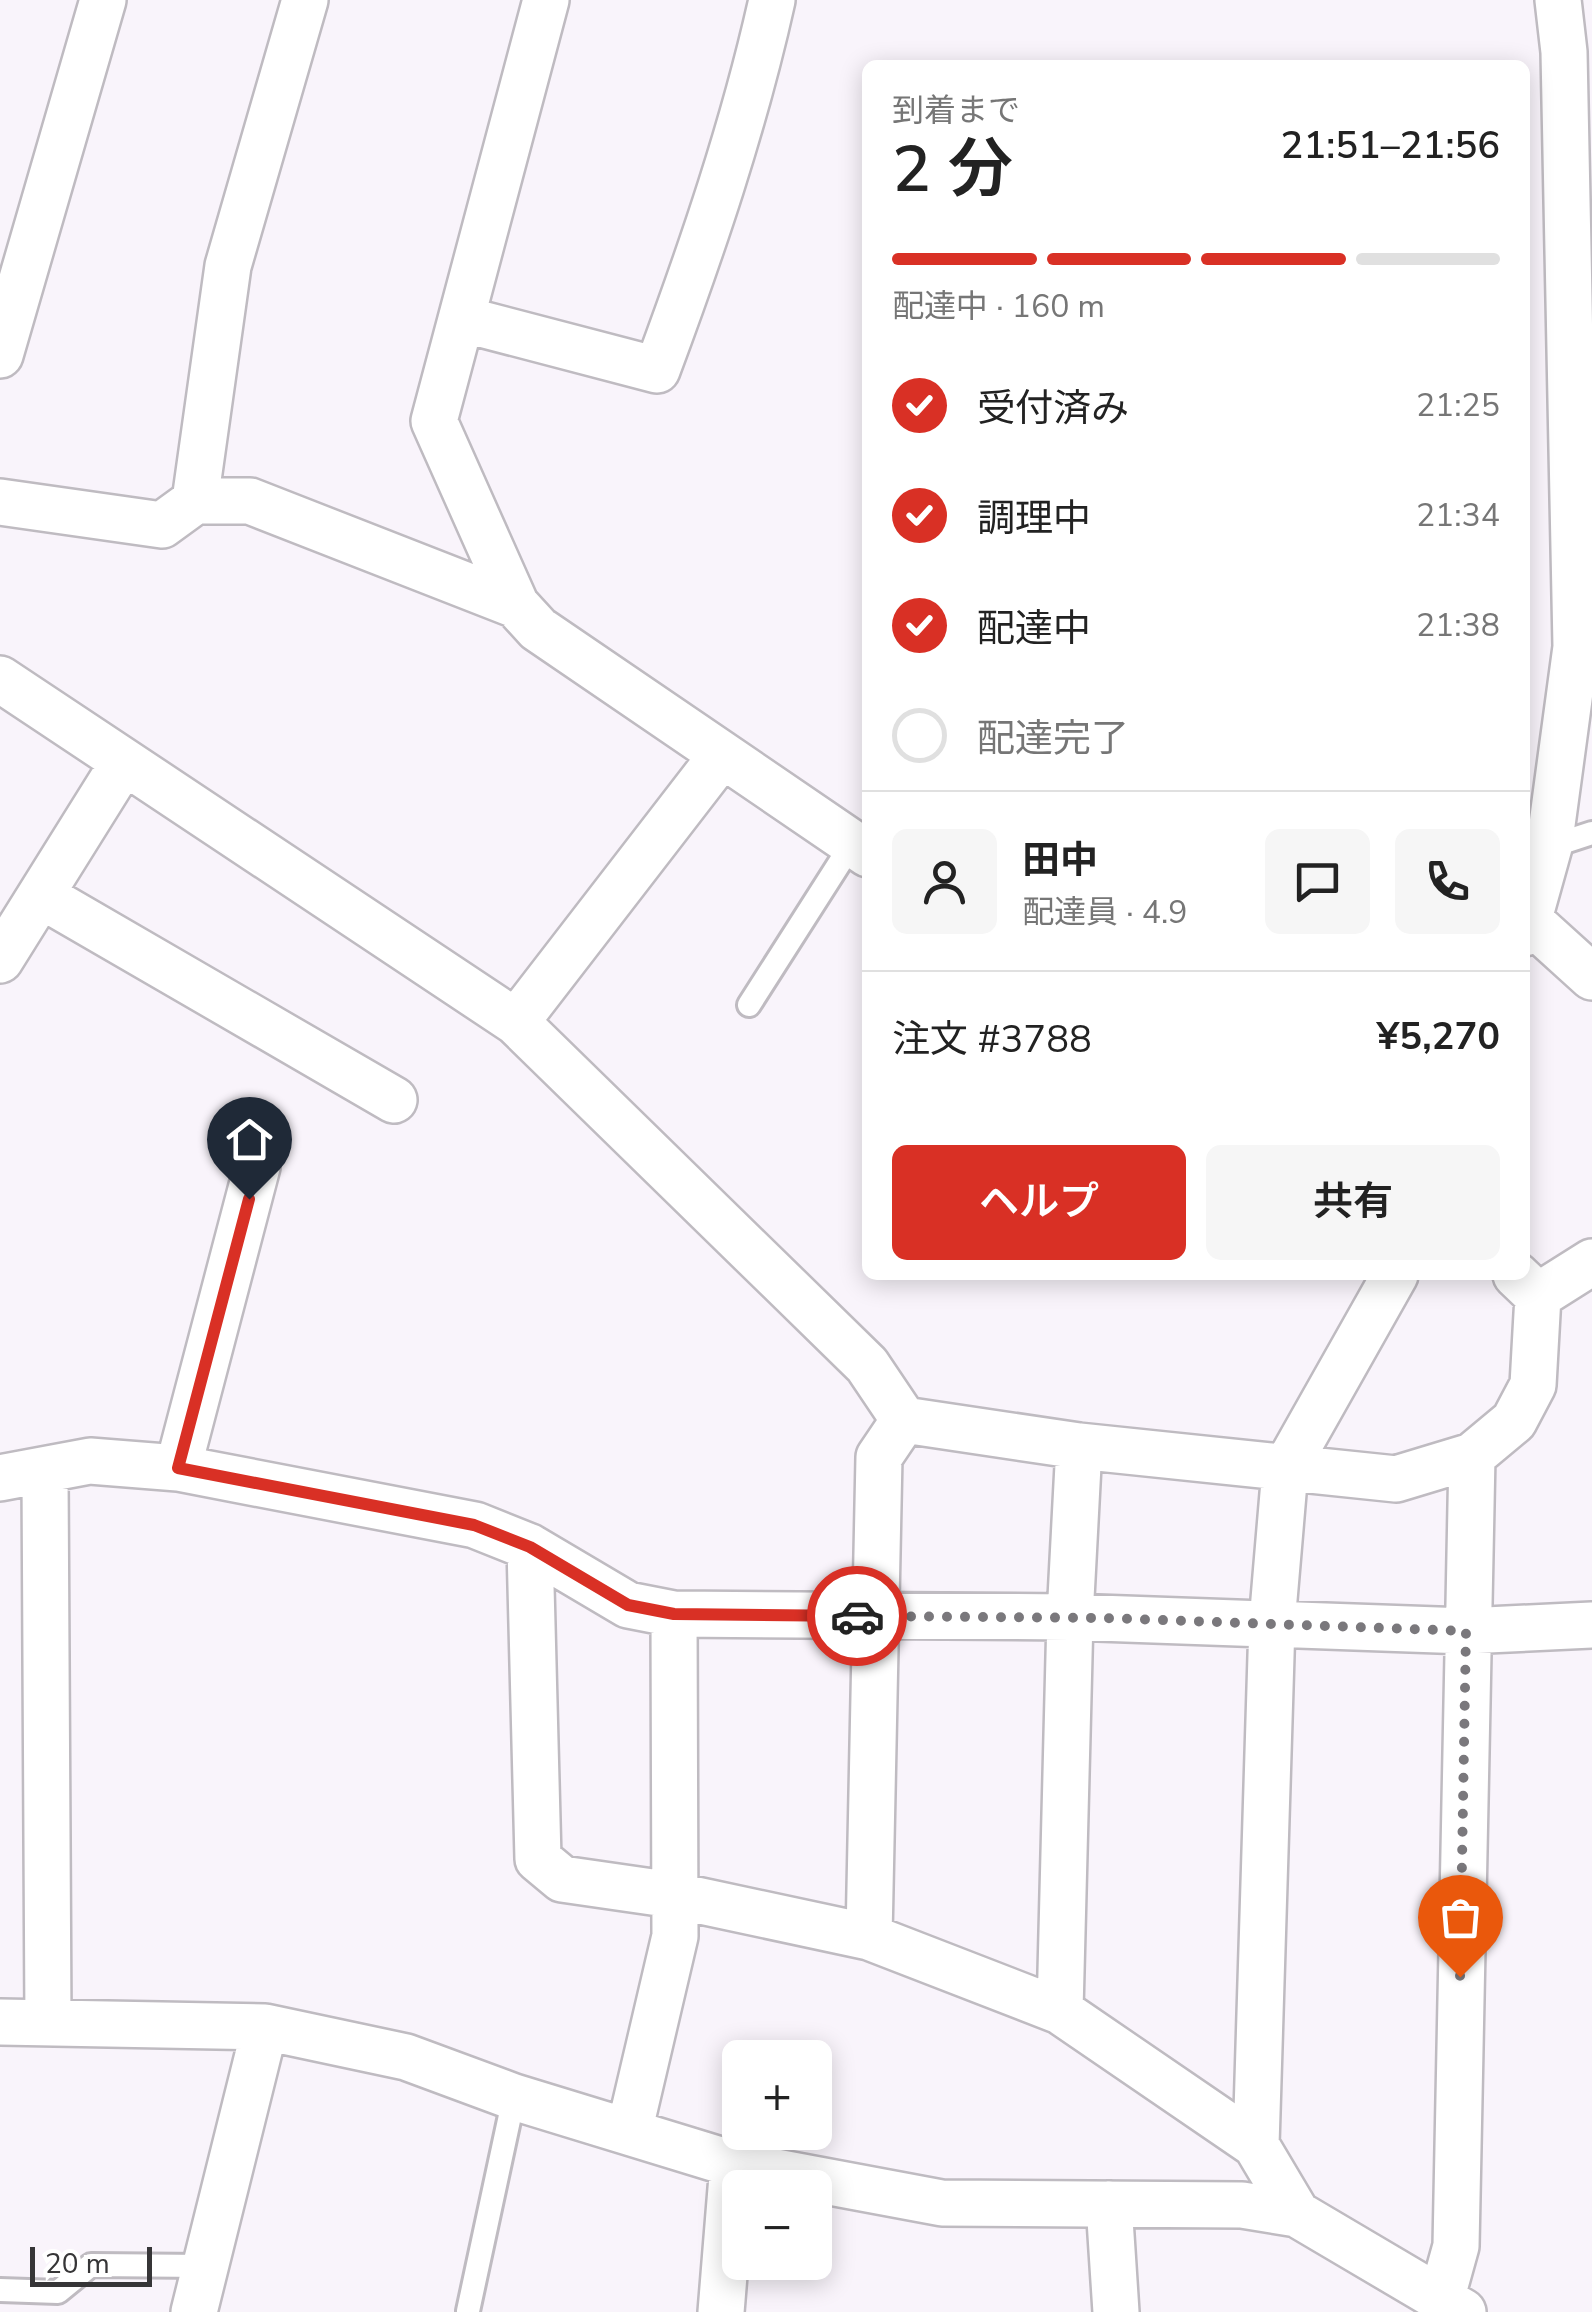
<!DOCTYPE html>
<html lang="ja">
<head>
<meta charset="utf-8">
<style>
  :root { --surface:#fff; --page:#f6f6f6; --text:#222; --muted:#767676; --line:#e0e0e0; --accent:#d93025 }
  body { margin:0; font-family:"Nunito Sans","Noto Sans JP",sans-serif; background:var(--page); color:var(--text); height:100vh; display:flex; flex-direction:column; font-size:38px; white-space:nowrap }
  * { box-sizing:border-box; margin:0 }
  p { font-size:32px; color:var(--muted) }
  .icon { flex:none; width:55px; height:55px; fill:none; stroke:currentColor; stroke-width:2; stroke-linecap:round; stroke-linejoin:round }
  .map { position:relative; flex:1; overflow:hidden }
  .sheet { position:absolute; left:862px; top:60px; width:668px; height:1220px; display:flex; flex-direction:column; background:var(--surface); border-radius:15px; box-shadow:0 5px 25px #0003 }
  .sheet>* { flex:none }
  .fabs { position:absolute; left:722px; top:2040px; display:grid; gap:20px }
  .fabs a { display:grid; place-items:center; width:110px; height:110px; border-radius:15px; background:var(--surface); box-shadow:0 5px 25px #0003; font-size:50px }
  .scale { position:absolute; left:30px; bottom:25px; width:122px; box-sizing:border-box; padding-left:10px; border:5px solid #363537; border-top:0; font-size:28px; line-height:35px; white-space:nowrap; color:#363537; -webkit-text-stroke:8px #fff; paint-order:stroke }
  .pin { position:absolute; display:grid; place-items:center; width:85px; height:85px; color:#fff; margin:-102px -42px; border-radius:50% 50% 50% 0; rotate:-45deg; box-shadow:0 0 10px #0007 }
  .pin .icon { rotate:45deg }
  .courier { position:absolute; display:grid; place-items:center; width:100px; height:100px; margin:-50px; border:8px solid #d93025; border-radius:50%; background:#fff; color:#222; box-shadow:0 2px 12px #0007 }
  .overview em { font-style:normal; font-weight:600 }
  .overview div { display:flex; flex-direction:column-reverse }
  .overview { display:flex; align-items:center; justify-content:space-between; height:170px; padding:0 30px }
  h1 { font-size:65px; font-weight:600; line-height:75px }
  .bar { display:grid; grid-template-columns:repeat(4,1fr); gap:15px 10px; align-content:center; height:120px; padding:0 30px }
  .bar i { height:12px; border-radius:8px; background:var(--line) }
  .bar .current { background:var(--accent) }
  .bar p { grid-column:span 4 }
  .line { display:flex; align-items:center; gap:25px; padding:0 30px; border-top:2px solid var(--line) }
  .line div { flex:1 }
  .round { display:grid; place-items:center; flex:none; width:105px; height:105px; border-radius:15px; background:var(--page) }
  ol { padding:0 30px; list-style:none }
  li { display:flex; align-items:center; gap:30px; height:110px }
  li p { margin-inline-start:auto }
  li .icon { padding:10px; border-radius:50%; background:var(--accent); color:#fff; stroke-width:4 }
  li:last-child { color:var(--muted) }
  li i { width:55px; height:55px; border:5px solid var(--line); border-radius:50% }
  .button { display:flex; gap:20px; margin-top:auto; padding:20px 30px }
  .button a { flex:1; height:115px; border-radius:15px; background:var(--accent); color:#fff; font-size:40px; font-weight:600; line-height:115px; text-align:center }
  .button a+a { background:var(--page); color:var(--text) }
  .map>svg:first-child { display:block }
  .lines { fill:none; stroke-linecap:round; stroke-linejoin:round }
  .service-casing { stroke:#bfbbc1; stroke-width:28 }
  .minor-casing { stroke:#bfbbc1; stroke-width:50 }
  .service { stroke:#fff; stroke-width:22 }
  .minor { stroke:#fff; stroke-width:45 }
  .done { stroke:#7a787c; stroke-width:10; stroke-dasharray:0 18 }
  .route { stroke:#d93025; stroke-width:12 }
</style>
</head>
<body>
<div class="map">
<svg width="1592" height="2312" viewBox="0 0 1592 2312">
  <rect width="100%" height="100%" fill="#f9f4fb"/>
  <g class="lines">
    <defs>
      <path id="service" d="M 1549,847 L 1592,833
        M 749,1005 L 853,842
        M 0,2290 L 58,2292 L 91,2265 L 206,2266
        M 468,2311 L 514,2097"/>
      <path id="minor" d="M 546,0 L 434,421 L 516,605 L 538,629 L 868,854
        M 462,319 L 657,370 C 702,249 744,126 772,0
        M 0,355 L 103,0
        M 195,501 L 228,266 L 305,0
        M 0,502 L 162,525 L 195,501 L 250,501 L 516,605
        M 0,679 L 516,1022 L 867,1365 L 904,1420 L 1079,1446 L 1396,1479 L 1472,1456 L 1514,1421 L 1533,1385 L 1538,1296 L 1516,1275
        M 42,896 L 394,1100
        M 1529,920 L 1592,977
        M 1525,933 L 1549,847 L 1576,647 L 1564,52 L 1558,0
        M 0,960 L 123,763
        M 516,1022 L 722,755
        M 1538,1296 L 1592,1262
        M 178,1468 L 257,1167
        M 45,1473 L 48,2022
        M 0,1478 L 90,1461 L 178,1468 L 475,1525 L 530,1547 L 628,1605 L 674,1614 L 1070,1617 L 1466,1631 L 1592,1625
        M 530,1547 L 538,1859 L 562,1879 L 673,1895 L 869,1937 L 1060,2011 L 1256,2145 L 1297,2214
        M 869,1937 L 879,1457 L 904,1420
        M 1060,2011 L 1070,1617 L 1079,1446
        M 0,2022 L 265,2027 L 406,2057 L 514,2097 L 733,2164 L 942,2203 L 1242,2205 L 1297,2214 L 1463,2312
        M 629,2132 L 675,1936 L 674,1614
        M 1256,2145 L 1272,1623 L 1285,1470 L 1395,1275
        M 1109,2204 L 1116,2312
        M 1441,2300 L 1456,2246 L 1472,1456
        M 194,2312 L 265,2027
        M 721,2312 L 733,2164"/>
    </defs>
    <!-- service casing -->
    <use href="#service" class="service-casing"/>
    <!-- minor casing -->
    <use href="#minor" class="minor-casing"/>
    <!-- service -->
    <use href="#service" class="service"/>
    <!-- minor -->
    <use href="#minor" class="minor"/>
  </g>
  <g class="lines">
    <!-- done -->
    <path class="done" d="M 857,1616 L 1104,1618 L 1466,1631 L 1460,1977"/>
    <!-- route -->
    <path class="route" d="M 249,1199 L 178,1468 L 474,1525 L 530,1547 L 628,1605 L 674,1614 L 857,1616"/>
  </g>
</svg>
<div class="fabs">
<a>+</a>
<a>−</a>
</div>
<div class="scale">20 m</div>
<div class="pin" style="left:1460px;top:1977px;background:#ea580c"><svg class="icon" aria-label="bag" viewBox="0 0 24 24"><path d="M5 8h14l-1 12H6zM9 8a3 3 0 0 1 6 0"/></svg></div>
<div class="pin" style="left:249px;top:1199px;background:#1f2937"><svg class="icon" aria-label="home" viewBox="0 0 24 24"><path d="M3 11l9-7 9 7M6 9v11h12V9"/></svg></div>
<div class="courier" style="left:857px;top:1616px"><svg class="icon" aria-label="car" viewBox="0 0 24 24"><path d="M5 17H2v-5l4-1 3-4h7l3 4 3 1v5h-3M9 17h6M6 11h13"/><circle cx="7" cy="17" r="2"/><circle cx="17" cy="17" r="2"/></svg></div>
<section class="sheet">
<div class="overview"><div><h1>2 分</h1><p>到着まで</p></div><em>21:51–21:56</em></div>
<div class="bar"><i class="current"></i><i class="current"></i><i class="current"></i><i></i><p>配達中 · 160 m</p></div>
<ol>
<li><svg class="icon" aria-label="check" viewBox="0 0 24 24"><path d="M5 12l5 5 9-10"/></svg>受付済み<p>21:25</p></li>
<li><svg class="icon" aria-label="check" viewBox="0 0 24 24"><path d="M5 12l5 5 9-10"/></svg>調理中<p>21:34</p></li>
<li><svg class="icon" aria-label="check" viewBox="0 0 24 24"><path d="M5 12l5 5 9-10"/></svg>配達中<p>21:38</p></li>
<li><i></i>配達完了</li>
</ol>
<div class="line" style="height:180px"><a class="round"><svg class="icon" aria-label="person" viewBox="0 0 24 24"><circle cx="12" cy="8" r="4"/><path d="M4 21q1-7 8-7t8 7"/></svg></a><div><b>田中</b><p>配達員 · 4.9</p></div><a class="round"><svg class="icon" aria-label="chat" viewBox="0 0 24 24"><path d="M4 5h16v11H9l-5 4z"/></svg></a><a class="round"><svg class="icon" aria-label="phone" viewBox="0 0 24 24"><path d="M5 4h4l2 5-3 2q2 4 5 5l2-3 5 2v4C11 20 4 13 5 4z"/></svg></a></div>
<div class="line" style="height:130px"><div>注文 #3788</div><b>¥5,270</b></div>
<div class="button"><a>ヘルプ</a><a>共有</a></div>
</section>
</div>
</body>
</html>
